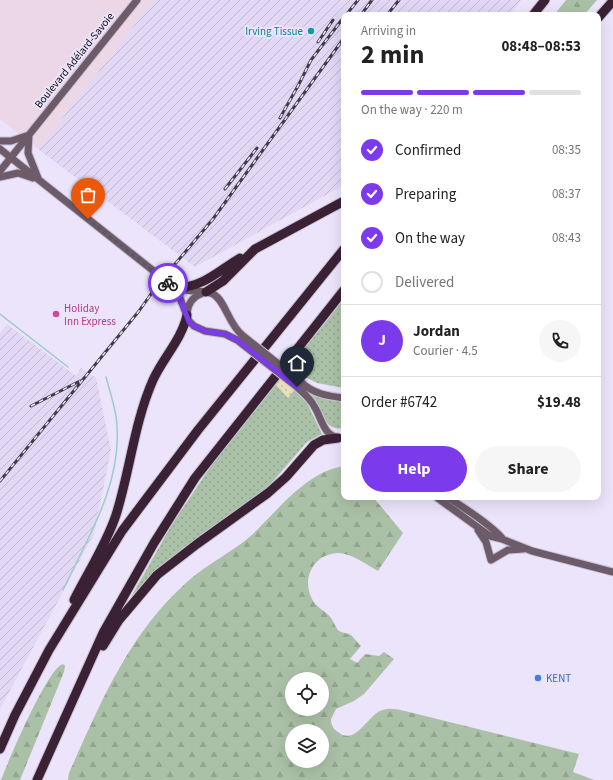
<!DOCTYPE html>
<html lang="en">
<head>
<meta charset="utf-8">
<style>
  :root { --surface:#fff; --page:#f6f6f6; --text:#222; --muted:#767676; --line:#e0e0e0; --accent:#7c3aed }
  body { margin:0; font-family:"Source Sans 3",sans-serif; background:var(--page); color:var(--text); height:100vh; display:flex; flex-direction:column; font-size:15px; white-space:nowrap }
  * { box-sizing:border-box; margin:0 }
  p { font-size:13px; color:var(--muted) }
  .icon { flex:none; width:22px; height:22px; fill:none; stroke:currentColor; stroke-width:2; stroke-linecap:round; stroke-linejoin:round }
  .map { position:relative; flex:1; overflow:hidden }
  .side { position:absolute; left:341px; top:12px; width:260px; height:488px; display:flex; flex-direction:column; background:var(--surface); border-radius:8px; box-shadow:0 4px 16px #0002 }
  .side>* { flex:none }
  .fabs { position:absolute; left:285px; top:672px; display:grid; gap:8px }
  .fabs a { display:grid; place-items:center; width:44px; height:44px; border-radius:50%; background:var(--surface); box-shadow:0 4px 16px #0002; font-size:20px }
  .pin { position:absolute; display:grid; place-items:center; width:34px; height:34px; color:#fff; margin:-41px -17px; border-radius:50% 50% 50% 0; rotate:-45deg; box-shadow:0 0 4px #0007 }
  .pin .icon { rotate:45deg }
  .courier { position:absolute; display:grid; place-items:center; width:40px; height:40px; margin:-20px; border:3px solid #7c3aed; border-radius:50%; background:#fff; color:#222; box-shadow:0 1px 5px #0007 }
  .overview em { font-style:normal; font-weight:700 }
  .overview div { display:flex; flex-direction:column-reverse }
  .overview { display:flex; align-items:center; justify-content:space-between; height:68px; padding:0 20px }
  h1 { font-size:26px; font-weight:700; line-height:30px }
  .bar { display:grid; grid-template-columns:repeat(4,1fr); gap:6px 4px; align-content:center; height:48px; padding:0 20px }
  .bar i { height:5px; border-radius:3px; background:var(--line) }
  .bar .current { background:var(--accent) }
  .bar p { grid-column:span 4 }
  .line { display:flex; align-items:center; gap:10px; padding:0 20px; border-top:1px solid var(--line) }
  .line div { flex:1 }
  .round { display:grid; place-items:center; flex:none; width:42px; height:42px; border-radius:21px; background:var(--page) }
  ol { padding:0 20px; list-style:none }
  li { display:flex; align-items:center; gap:12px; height:44px }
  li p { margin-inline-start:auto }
  li .icon { padding:4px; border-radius:50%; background:var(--accent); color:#fff; stroke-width:4 }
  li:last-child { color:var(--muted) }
  li i { width:22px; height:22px; border:2px solid var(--line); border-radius:50% }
  .primary-button { display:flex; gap:8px; margin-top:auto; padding:8px 20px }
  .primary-button a { flex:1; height:46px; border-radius:24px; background:var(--accent); color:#fff; font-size:16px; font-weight:700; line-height:46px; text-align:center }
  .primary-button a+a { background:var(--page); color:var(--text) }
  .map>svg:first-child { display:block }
  .commercial { fill:#ecd7e6 }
  .industrial { fill:url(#industrial-furrows) }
  .grass { fill:url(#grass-dots) }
  .forest { fill:url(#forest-firs); fill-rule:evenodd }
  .sand { fill:url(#sand-dots) }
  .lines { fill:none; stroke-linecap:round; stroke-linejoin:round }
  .stream { stroke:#9dcbcd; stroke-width:1.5 }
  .secondary-casing { stroke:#c8c1d6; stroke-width:9 }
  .highway-casing { stroke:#c8c1d6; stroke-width:11 }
  .secondary { stroke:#6e5b69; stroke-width:7 }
  .highway { stroke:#3a2134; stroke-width:9 }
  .rail-casing { stroke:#413d48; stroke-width:3 }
  .rail { stroke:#ebe4fb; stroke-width:1.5; stroke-dasharray:4.5; stroke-linecap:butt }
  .secondary-bridge-casing { stroke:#c8c1d6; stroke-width:9; stroke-linecap:butt }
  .secondary-bridge { stroke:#6e5b69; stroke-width:7 }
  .done { stroke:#5c5865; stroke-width:4; stroke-dasharray:0 7.2 }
  .route { stroke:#7c3aed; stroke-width:5 }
  .culture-dot { fill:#0f9aa8; stroke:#ebe4fb; stroke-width:1.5 }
  .hotel-dot { fill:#d1479c; stroke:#ebe4fb; stroke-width:1.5 }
  .shop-dot { fill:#3f7fe0; stroke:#ebe4fb; stroke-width:1.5 }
  .labels { text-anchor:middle; stroke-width:4; stroke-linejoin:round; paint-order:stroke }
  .culture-label { font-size:11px; fill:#0d838f; stroke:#ebe4fb; text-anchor:end }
  .street-label { font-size:11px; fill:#0f0c14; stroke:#ebe4fb }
  .hotel-label { font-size:11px; fill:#b23c85; stroke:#ebe4fb; text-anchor:start }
  .shop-label { font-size:11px; fill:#366cbe; stroke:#ebe4fb; text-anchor:start }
</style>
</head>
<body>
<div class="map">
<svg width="613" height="780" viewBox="0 0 613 780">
  <defs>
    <pattern id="industrial-furrows" width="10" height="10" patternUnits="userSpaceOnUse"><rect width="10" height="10" fill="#e2d8f6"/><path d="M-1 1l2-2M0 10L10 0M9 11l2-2" fill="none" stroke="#c1b8d2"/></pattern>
    <pattern id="grass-dots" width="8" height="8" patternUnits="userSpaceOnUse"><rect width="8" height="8" fill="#abc1a7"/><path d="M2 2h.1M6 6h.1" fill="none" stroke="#92a58f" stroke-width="1.8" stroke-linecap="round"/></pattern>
    <pattern id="forest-firs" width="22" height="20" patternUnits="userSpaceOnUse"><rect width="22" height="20" fill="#abc1a7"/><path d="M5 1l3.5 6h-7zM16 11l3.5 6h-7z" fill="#92a58f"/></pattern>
    <pattern id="sand-dots" width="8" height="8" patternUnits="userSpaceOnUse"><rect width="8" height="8" fill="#e8dfba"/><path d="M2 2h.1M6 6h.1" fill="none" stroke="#c6be9f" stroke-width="1.8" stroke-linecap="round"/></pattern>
  </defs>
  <rect width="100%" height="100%" fill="#ebe4fb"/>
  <!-- commercial -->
  <path class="commercial" d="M 0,0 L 154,0 L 38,149 L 0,119 Z"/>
  <!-- industrial -->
  <path class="industrial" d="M 154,0 L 522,0 L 509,15 L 344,15 L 344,185 L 195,267 L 38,149 Z
    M 7,324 L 76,376 L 81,368 L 96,378 L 111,450 L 94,534 L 0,709 L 0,333 Z"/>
  <!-- grass -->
  <path class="grass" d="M 344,299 L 344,388 L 317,383 L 305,377 L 311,369 L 288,398 L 294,390 L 307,403 L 322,434 L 307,442 L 269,486 L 131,597 L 171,526 L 215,460 Z
    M 313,394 L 344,402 L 344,428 C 323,432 322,408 312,396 Z"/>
  <!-- forest -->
  <path class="forest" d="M 566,0 L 597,0 L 584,15 L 554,15 Z
    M 344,466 L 344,497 L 373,497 L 403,533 L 378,571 C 366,564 352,554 339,553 C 314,553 301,578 312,599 C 316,608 325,610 331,618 C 334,622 335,627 339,631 C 343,633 347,633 351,635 C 354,638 358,643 361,646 L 350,659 L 357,663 L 365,654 L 379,656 L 384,652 L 394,659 L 364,694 L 354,701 L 336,709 L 331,719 C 331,725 333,729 338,732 C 355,746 367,717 380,711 C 388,707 397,709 405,711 L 579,754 L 573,772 L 594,780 L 68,780 L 69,773 C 101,702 128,635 187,582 C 208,563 233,552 253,534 C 279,509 306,472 344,466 ZM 292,679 L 322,679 L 322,709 L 292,709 ZM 292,731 L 322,731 L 322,761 L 292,761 Z
    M 63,664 L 65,666 L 64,672 L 20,780 L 1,780 C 8,762 48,667 63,664 Z"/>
  <!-- sand -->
  <path class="sand" d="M 295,360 L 311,369 L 288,398 L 276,385 Z"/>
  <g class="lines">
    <!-- stream -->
    <path class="stream" d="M 0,314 L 68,367
      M 63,590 C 87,539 121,486 117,427 C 117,411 110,393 106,377"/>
    <defs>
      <path id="secondary" d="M 29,135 L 28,153 L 38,178
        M 0,141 L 11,141 L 29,135
        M 0,149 L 170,284 L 178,293 L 189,321 L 194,326 L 205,331 L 225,334 L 237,340
        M 0,171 L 137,0
        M 0,177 L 18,173 L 33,178
        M 179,288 C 190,293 203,289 213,294 C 225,300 228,323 242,335
        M 187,313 C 188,303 194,296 203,293
        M 301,382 C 313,394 328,396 344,398
        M 297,387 C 303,393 310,398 314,406 C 323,420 323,439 344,438
        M 436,497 L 490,536 L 502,539 L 532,551 L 613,572
        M 448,497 C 466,510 488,522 502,538
        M 478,530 L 486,542 L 491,560 L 508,550 L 523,549"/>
      <path id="highway" d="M 533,15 L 545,0
        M 598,18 L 613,1
        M 178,288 C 205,286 218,271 240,258
        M 206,292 L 223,281 L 255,249 L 344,201
        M 74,600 C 88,572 106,545 116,515 C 130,471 134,423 153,380 C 163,358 182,339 187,315
        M 103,646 L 119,620 L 157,575 L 197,544 L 268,493 L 286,477 L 314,445 L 323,440 L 338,438
        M 0,749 L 15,715 L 49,650 L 122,531 L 198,430 L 344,249
        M 37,780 L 103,633 L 154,543 L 195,478 L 344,290"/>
    </defs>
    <!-- secondary casing -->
    <use href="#secondary" class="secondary-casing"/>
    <!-- highway casing -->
    <use href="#highway" class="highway-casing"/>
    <!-- secondary -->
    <use href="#secondary" class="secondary"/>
    <!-- highway -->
    <use href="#highway" class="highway"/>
    <defs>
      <path id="rail" d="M 346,15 L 358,0
        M 361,15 L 372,0
        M 387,15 L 399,0
        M 318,42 L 333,20
        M 297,88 L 311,60 L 344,17
        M 280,118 L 299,84
        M 225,189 L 257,148
        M 170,270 L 213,219 L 344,38
        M 31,406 L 80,381
        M 0,481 L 139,311 L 156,287"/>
    </defs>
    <!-- rail casing -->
    <use href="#rail" class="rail-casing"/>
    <!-- rail -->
    <use href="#rail" class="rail"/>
    <defs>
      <path id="secondary-bridge" d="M 242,335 L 301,382
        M 237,340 L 297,387"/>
    </defs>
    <!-- secondary-bridge casing -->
    <use href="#secondary-bridge" class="secondary-bridge-casing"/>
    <!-- secondary-bridge -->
    <use href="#secondary-bridge" class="secondary-bridge"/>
  </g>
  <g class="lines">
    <!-- done -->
    <path class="done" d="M 88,219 L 168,283"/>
    <!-- route -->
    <path class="route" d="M 168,283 L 178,293 L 189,322 L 194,326 L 205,331 L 225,334 L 237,340 L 297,387"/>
  </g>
  <!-- markers -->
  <circle class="culture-dot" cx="311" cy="31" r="4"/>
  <circle class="hotel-dot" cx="56" cy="314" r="4"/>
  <circle class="shop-dot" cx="538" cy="678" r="4"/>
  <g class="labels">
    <!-- culture labels -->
    <g class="culture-label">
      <text x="303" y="35">Irving Tissue</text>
    </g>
    <!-- street labels -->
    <g class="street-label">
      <text transform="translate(74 60) rotate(-51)" y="4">Boulevard Adélard-Savoie</text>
    </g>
    <!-- hotel labels -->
    <g class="hotel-label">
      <text x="64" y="312">Holiday<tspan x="64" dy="13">Inn Express</tspan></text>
    </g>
    <!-- shop labels -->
    <g class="shop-label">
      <text x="546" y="682">KENT</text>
    </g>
  </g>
</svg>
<div class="fabs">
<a><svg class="icon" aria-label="locate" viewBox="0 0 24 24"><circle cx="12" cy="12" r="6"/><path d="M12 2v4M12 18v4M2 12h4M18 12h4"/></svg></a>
<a><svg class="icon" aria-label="layers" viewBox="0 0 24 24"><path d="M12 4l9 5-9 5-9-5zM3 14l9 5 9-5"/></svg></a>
</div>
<div class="pin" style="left:88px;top:219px;background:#ea580c"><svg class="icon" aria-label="bag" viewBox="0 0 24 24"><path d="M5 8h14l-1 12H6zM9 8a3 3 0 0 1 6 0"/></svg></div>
<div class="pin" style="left:297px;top:387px;background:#1f2937"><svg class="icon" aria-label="home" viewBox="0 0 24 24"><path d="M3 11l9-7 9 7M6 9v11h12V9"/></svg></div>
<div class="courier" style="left:168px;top:283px"><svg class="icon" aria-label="bike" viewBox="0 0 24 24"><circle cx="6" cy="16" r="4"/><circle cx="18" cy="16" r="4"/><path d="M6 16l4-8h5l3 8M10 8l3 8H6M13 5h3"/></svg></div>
<section class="side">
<div class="overview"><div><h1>2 min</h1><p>Arriving in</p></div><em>08:48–08:53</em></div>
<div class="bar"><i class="current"></i><i class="current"></i><i class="current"></i><i></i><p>On the way · 220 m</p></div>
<ol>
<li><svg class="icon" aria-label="check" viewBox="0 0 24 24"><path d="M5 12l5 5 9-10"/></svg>Confirmed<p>08:35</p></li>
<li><svg class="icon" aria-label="check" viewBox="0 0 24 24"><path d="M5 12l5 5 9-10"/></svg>Preparing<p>08:37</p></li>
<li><svg class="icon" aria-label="check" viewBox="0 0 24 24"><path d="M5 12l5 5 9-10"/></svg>On the way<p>08:43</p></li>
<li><i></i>Delivered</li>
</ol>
<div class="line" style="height:72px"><b class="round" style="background:var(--accent);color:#fff">J</b><div><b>Jordan</b><p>Courier · 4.5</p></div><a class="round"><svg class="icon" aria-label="phone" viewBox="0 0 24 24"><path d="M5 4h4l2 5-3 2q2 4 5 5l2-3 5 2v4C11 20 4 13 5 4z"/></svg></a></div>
<div class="line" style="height:52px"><div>Order #6742</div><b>$19.48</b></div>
<div class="primary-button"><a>Help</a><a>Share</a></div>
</section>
</div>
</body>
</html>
